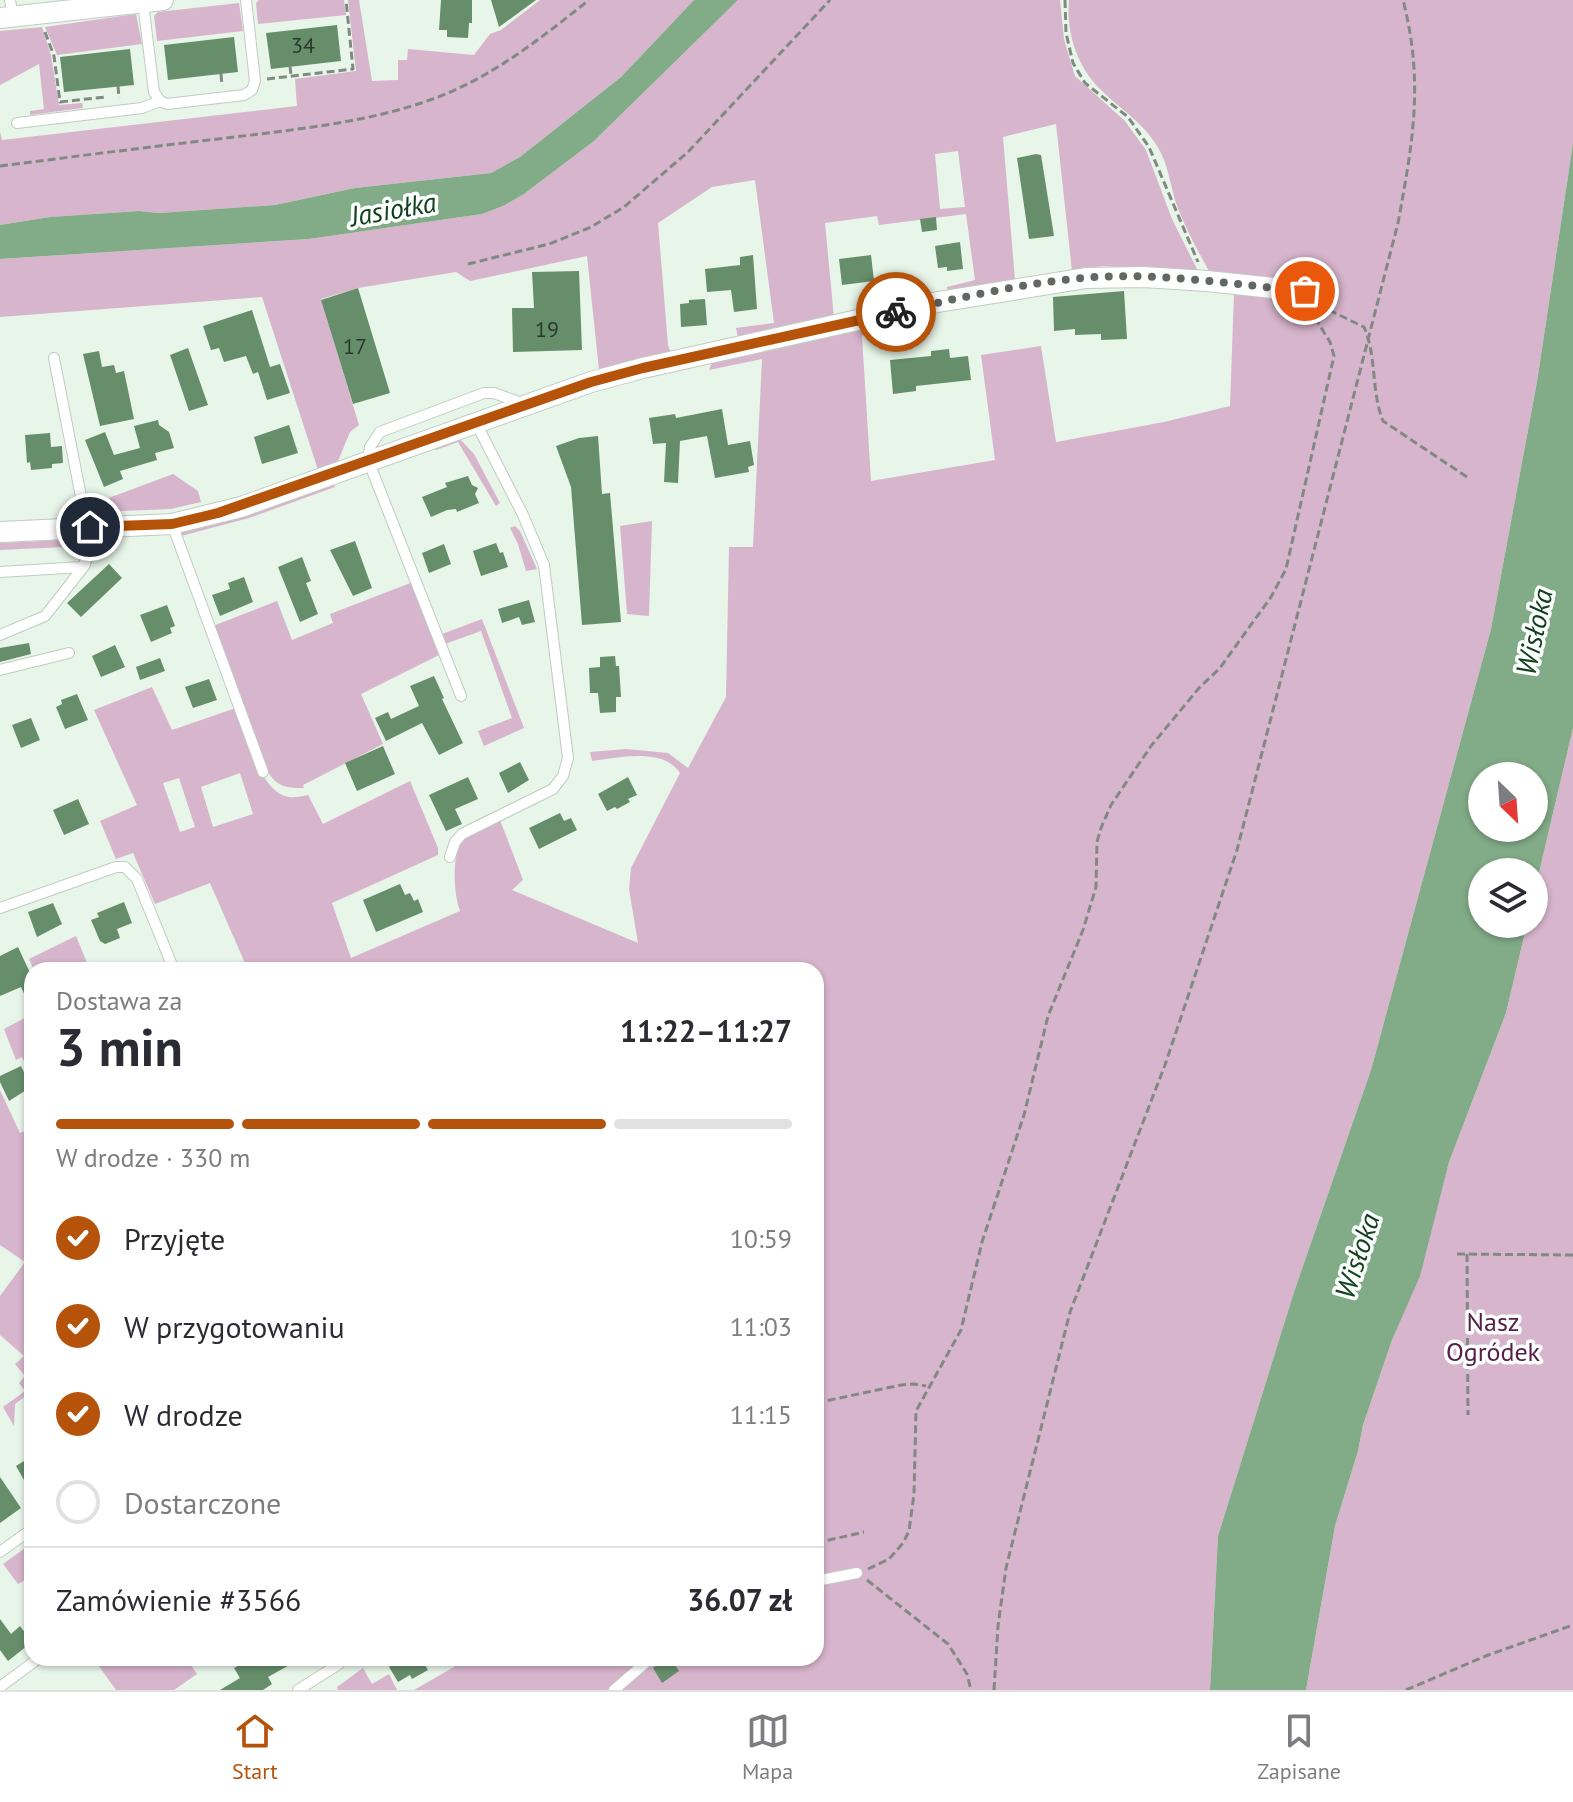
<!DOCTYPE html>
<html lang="pl">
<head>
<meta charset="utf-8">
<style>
  :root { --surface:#fff; --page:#f2f2f3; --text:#2b2b33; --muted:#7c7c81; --line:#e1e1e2; --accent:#b45309 }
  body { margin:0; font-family:"PT Sans",sans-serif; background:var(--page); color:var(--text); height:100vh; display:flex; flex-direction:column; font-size:30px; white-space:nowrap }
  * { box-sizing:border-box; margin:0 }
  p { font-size:26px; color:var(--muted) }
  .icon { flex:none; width:44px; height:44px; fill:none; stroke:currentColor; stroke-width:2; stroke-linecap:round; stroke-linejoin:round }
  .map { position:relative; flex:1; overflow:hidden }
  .panel { position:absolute; left:24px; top:962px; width:800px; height:704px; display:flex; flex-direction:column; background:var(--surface); border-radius:24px; box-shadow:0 2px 6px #0004 }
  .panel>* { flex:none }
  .needle { width:52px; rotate:155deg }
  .buttons { position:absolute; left:1468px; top:762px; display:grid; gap:16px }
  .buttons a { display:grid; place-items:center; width:80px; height:80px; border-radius:50%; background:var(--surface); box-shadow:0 2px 6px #0004; font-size:40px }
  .pin { position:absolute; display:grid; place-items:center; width:68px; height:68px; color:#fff; margin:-34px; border:4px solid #fff; border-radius:50%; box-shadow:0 2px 8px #0007 }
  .courier { position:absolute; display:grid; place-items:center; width:80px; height:80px; margin:-40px; border:6px solid #b45309; border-radius:50%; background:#fff; color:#222; box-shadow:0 2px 10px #0007 }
  .summary em { font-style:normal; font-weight:700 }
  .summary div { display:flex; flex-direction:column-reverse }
  .summary { display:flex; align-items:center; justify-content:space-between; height:136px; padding:0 32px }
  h1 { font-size:52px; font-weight:700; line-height:60px }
  .bar { display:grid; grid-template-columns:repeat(4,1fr); gap:12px 8px; align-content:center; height:96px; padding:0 32px }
  .bar i { height:10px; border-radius:6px; background:var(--line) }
  .bar .current { background:var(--accent) }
  .bar p { grid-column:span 4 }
  .line { display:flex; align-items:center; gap:20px; padding:0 32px; border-top:2px solid var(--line) }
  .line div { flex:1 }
  ol { padding:0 32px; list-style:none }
  li { display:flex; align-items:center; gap:24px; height:88px }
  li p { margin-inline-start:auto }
  li .icon { padding:8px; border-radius:50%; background:var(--accent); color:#fff; stroke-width:4 }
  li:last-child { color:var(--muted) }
  li i { width:44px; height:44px; border:4px solid var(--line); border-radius:50% }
  .tabs { display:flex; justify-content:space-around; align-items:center; height:112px; border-top:2px solid var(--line); background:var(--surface); font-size:22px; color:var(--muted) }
  .tabs a { display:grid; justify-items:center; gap:4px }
  .tabs .current { color:var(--accent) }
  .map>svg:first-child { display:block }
  .green { fill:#d7b5cc; fill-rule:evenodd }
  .water { fill:#82ab87; fill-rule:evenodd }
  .building { fill:#668e6b }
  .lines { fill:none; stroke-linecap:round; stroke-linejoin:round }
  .service-casing { stroke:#bfccc1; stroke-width:12 }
  .minor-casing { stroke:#bfccc1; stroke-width:22 }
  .path { stroke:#818a82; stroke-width:3; stroke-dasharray:8 4; stroke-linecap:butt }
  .service { stroke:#fff; stroke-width:10 }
  .minor { stroke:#fff; stroke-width:20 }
  .done { stroke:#606861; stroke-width:8; stroke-dasharray:0 14.4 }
  .route { stroke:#b45309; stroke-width:10 }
  .labels { text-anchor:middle; stroke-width:7; stroke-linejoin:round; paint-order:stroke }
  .number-label { font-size:22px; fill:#2b382d }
  .park-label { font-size:26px; fill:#572049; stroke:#fcfffd }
  .water-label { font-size:28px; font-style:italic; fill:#11401c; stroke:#fcfffd }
</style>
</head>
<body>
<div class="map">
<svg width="1573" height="1690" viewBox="0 0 1573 1690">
  <rect width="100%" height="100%" fill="#e8f5e9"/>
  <!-- green -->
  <path class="green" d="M 259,0 L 344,0 L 346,15 L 258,24 L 256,3 Z
    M 348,0 L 359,0 L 372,81 L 398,80 L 398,60 L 407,60 L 408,49 L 474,55 L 490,34 L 501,30 L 540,0 L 694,0 L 621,77 L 520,157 L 491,173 L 355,188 L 275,205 L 159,213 L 139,211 L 50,217 L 0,225 L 0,132 L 2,140 L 297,106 L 295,79 L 356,71 Z
    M 738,0 L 1060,0 L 1064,39 L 1075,76 L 1125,121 L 1146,150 L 1172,219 L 1198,271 L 1102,266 L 1072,271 L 1056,124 L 1003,137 L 1015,280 L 948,292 L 947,287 L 975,280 L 966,214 L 879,225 L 877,216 L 825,223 L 834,318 L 738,338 L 736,328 L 774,323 L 755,180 L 712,187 L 658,223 L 668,345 L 671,353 L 599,370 L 587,256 L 470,281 L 456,272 L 358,288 L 321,299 L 359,425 L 350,432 L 338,461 L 318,470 L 262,297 L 0,317 L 0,259 L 309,239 L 482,214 L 503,206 L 524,194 L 594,141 ZM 958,151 L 965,207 L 940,209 L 935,154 Z
    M 1069,0 L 1573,0 L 1573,143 L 1537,382 L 1491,629 L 1371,1070 L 1294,1292 L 1218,1536 L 1210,1690 L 414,1690 L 454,1667 L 454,1658 L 816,1658 L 816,970 L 248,970 L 210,883 L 155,904 L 133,853 L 116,859 L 100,821 L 137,805 L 94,710 L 152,687 L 172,730 L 236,708 C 245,732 260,793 289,797 C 295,798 302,796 308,795 L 323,824 L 410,781 L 438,848 L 438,855 L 332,903 L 351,958 L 460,911 C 454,895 451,858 462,842 C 469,832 489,826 500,820 L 523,880 L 512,890 L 638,943 L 629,889 L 631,868 L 680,773 C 663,747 617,758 592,761 L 590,752 L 626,749 L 668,753 L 688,768 L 726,697 L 729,547 L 753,547 L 762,359 L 709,370 L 713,360 L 863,328 L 866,334 L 862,336 L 871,481 L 995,460 L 981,355 L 1041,346 L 1056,442 L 1164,422 L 1230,406 L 1234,293 L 1293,302 L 1327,299 L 1210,273 C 1198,251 1186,230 1177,206 C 1171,189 1169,169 1161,153 C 1146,123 1119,109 1097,86 C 1076,63 1066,31 1069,0 ZM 240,773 L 253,814 L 213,827 L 201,787 ZM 179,778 L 195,827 L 180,832 L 163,783 Z
    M 239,3 L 243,31 L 157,41 L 154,16 L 158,12 Z
    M 136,14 L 142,44 L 57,55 L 45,27 Z
    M 42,27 L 51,55 L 59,105 L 82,103 L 83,108 L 30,115 L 30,111 L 44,109 L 39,64 L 0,85 L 0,31 Z
    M 459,438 L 474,454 L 500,503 L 496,506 L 458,442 L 436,450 L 433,445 Z
    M 173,474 L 198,491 L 201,502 L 171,509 L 96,512 L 98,502 Z
    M 333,481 L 335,487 L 249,518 L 181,536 L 182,527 Z
    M 652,521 L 649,616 L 627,614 L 620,526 Z
    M 515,526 L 520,531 L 537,569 L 526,571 L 518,544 L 510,528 Z
    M 85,539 L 88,546 L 0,550 L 0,543 Z
    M 413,582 L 441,654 L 361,694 L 383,744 L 303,785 L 304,788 C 284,788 275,786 266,768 L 213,626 L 277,601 L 292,640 L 333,623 L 330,614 Z
    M 482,619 L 524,728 L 484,746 L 478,731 L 512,718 L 481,631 L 445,644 L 442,634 Z
    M 1573,728 L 1573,1690 L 1306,1690 L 1335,1526 L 1358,1451 L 1363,1425 L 1392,1340 L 1419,1276 L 1449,1162 L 1506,1013 L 1527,924 L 1534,924 L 1534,894 Z
    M 76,936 L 90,970 L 34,970 L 29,959 Z
    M 32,1014 L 32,1079 L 22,1057 L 16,1060 L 4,1029 Z
    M 0,1090 L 20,1133 L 32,1128 L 32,1391 L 15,1404 L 14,1426 L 3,1407 L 25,1391 L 19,1383 L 25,1376 L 15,1364 L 24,1356 L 0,1335 L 0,1296 L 25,1262 L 0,1245 Z
    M 32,1543 L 32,1576 L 18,1584 L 3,1564 Z
    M 93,1658 L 117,1658 L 120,1662 L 127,1658 L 186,1658 L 197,1674 L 174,1690 L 116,1690 Z
    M 363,1668 L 372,1684 L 389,1674 L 397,1690 L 338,1690 L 337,1687 Z"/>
  <!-- water -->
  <path class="water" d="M 694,0 L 738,0 L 594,141 L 524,194 L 503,206 L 482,214 L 309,239 L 0,259 L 0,225 L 50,217 L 139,211 L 159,213 L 275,205 L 355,188 L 491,173 L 520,157 L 621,77 Z
    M 1573,143 L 1573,728 L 1534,894 L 1534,872 L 1482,872 L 1482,924 L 1527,924 L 1506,1013 L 1449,1162 L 1420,1276 L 1392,1340 L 1363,1425 L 1358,1451 L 1335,1526 L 1306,1690 L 1210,1690 L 1218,1536 L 1294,1292 L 1371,1070 L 1491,629 L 1537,382 ZM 1482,776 L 1534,776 L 1534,828 L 1482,828 Z"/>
  <!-- building -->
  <path class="building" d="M 441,0 L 472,0 L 472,23 L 469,23 L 468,38 L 447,37 L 447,30 L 439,30 Z
    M 491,0 L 536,0 L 499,27 Z
    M 337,25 L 341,61 L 271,69 L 266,33 Z
    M 234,37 L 238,72 L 168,80 L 164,45 Z
    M 130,49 L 134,85 L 64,92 L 60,57 Z
    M 1036,154 L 1041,155 L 1054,236 L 1029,239 L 1017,158 Z
    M 936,217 L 937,230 L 922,232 L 920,219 Z
    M 960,242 L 963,269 L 947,271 L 947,267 L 938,268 L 935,246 Z
    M 753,255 L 757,309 L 734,312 L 731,290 L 707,292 L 705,269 L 740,265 L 740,257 Z
    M 871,255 L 874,281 L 842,285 L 839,259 Z
    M 579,271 L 582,350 L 513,352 L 512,308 L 534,308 L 532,272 Z
    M 358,288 L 390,393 L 353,404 L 321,300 Z
    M 1124,291 L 1127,339 L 1101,340 L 1101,334 L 1075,335 L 1075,329 L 1054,331 L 1053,297 Z
    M 705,299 L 707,325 L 681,327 L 680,304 L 689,303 L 689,300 Z
    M 252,310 L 270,367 L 280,364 L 290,393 L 267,400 L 258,372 L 253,374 L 246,356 L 224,362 L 219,348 L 211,350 L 203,326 Z
    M 188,348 L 208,405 L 189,411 L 170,355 Z
    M 949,349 L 950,358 L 968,356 L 971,380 L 916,386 L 916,391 L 893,394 L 890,360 L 931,356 L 931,351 Z
    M 99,351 L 102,367 L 114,365 L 116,373 L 124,371 L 134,419 L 100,426 L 83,354 Z
    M 722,409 L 728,445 L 750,441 L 754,465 L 748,467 L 749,472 L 715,478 L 707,436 L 680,441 L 678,483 L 664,482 L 666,443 L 653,444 L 649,418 L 675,414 L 676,418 Z
    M 158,420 L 159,425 L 169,432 L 174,448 L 155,453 L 157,460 L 120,471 L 123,479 L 104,487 L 85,440 L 105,432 L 114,455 L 140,448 L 134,426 Z
    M 289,425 L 298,453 L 262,464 L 254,437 Z
    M 50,433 L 51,447 L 62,446 L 63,463 L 52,464 L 52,468 L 31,470 L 30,462 L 27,463 L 25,435 Z
    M 598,436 L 602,494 L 610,493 L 621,622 L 582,625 L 571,487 L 556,446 L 579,438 Z
    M 468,476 L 472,485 L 478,488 L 475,494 L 479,503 L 457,512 L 456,509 L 447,510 L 431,517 L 422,497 L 447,487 L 445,483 Z
    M 355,541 L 372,588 L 353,596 L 330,550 Z
    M 496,543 L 500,553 L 503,552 L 508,567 L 481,576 L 473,551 Z
    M 444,544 L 451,564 L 429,573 L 422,553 Z
    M 302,557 L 311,581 L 306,583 L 318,614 L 300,622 L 278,567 Z
    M 109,564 L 122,578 L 81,617 L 67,603 Z
    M 244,577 L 253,602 L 220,616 L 212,595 L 230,589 L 228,583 Z
    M 529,600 L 535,622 L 522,625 L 519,617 L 502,623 L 498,609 Z
    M 167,605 L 175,626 L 170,628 L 172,633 L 151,642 L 140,615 Z
    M 29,643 L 31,654 L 0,662 L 0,648 Z
    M 115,645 L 125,667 L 101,677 L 92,656 Z
    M 615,656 L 616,666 L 619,666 L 621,697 L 616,697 L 616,712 L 600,713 L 598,693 L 590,693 L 589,668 L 600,667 L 600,657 Z
    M 160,658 L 165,671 L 140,680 L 136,667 Z
    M 434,676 L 444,698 L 442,699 L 463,743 L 439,755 L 422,723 L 386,741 L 375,718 L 388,712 L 391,719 L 419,706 L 410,686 Z
    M 209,679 L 217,700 L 193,708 L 185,687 Z
    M 77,694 L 88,720 L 65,729 L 56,707 L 62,704 L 61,700 Z
    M 31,718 L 40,740 L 21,748 L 12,725 Z
    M 383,746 L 395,774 L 357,791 L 345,763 Z
    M 520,762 L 529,780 L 508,793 L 499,773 Z
    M 468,777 L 478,799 L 455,809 L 462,824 L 446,831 L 429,795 Z
    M 628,777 L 637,795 L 628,799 L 630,802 L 617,809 L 615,807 L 607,811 L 598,794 Z
    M 78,799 L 89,824 L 64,835 L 53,810 Z
    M 560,813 L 564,821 L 571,818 L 577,830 L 539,849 L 529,828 Z
    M 400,884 L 405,895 L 410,893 L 414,901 L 418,899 L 423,912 L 376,932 L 363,900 Z
    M 124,902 L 132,923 L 117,929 L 120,938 L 105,944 L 100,941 L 91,920 L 99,917 L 97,913 Z
    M 53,903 L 62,924 L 37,937 L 28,912 Z
    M 18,947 L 32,977 L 32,1010 L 21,987 L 0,996 L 0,956 Z
    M 21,1066 L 31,1087 L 9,1101 L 0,1082 L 0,1076 Z
    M 32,1456 L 32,1494 L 16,1466 Z
    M 0,1477 L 21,1508 L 0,1523 Z
    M 0,1619 L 11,1634 L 20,1626 L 32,1642 L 8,1661 L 0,1650 Z
    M 252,1658 L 302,1658 L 268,1677 L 272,1684 L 263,1690 L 220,1690 L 240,1678 L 234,1668 Z
    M 405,1658 L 421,1658 L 428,1670 L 412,1679 L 410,1675 L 398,1682 L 389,1667 Z
    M 667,1658 L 670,1658 L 679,1671 L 662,1683 L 653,1668 Z"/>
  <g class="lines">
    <defs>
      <path id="service" d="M 10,0 L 13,17
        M 143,3 L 154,92 L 160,101 L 167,104 L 244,95 L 252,90 L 255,81 L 246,0
        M 17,123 L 142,108 L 160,101
        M 54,358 L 83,507 L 84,527
        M 172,524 L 263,772
        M 0,572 L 82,567 L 90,554 L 90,527
        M 0,635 L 45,616 L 85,565
        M 0,670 L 69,653
        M 461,696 L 368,460 L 370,447 L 380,432 L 484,393 L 494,393 L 524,404
        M 450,857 L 455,842 L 462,834 L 553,789 L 563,776 L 568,758 L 544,565 L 523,515 L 476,423
        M 0,908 L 116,867 L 125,867 L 137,879 L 174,970
        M 0,1552 L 32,1529
        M 816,1581 L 857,1573
        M 0,1687 L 39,1658
        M 298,1690 L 339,1664
        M 614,1690 L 651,1658"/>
      <path id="minor" d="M 0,18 L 163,0
        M 0,532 L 172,524 L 241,507 L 591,382 L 643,368 L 938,302 L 1086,278 L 1143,277 L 1207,281 L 1321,293"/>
    </defs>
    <!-- service casing -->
    <use href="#service" class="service-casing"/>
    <!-- minor casing -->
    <use href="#minor" class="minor-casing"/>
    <!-- path -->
    <path class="path" d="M 1065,0 L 1066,33 L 1073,63 L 1085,83 L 1128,117 L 1149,147 L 1198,262
      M 45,32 L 54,56 L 60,102 L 105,97
      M 290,66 L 291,76
      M 221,74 L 222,86
      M 267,79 L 353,69 L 346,0
      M 118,86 L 119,98
      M 0,166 C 78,156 156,146 235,137 C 306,128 381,121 448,93 C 500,71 545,35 589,0
      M 468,264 L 549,244 L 591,227 L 624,207 L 688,152 L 830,0
      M 1329,310 L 1364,327 C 1377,357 1371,391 1383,421 L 1467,477
      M 1457,1254 L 1573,1255
      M 1467,1254 L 1468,1415
      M 816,1403 L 901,1385 L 914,1384 L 926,1386
      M 816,1543 L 864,1532
      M 868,1569 L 889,1559 L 903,1543 L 909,1531 L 914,1494 L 916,1411 L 961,1330 L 982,1242 L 1024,1115 L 1048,1016 L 1083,930 L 1096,887 L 1097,842 L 1101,828 L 1111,805 L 1151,746 L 1199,688 L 1220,668 L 1271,597 L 1286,569 L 1334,356 L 1330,342 L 1311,311
      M 867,1580 L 948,1644 L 967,1674 L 971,1690
      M 994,1690 L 998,1626 L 1006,1568 L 1070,1312 L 1165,1065 L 1237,850 L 1398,223 C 1413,141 1424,82 1403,0
      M 1406,1690 L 1488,1655 L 1573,1625"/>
    <!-- service -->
    <use href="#service" class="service"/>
    <!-- minor -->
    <use href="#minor" class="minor"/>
  </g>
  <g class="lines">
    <!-- done -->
    <path class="done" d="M 896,312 C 959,298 1032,281 1096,277 C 1166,273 1237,285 1305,291"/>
    <!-- route -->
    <path class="route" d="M 90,527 L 172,524 L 218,513 L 591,382 L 643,368 L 896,312"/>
  </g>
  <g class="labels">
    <!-- number labels -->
    <g class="number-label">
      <text x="303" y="53">34</text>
      <text x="547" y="337">19</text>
      <text x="355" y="354">17</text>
    </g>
    <!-- park labels -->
    <g class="park-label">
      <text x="1493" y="1331">Nasz<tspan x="1493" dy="30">Ogródek</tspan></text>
    </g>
    <!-- water labels -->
    <g class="water-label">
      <text transform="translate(393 209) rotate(-10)" y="10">Jasiołka</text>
      <text transform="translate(1534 632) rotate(-78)" y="10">Wisłoka</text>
      <text transform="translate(1357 1256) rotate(-72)" y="10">Wisłoka</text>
    </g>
  </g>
</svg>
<div class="buttons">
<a><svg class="needle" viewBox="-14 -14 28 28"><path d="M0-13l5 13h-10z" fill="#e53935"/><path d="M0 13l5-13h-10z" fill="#7c7c81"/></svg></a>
<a><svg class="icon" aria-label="layers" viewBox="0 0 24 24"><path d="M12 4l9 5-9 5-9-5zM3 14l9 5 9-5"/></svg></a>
</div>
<div class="pin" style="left:1305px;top:291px;background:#ea580c"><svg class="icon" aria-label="bag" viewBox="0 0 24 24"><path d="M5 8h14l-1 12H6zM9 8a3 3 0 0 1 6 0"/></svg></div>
<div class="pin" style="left:90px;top:527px;background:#1f2937"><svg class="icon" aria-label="home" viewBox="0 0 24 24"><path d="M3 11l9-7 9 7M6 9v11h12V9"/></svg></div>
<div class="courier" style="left:896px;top:312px"><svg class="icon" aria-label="bike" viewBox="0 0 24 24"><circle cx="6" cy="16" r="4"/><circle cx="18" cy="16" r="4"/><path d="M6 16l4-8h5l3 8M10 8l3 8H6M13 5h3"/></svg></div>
<section class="panel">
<div class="summary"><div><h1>3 min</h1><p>Dostawa za</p></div><em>11:22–11:27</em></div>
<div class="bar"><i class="current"></i><i class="current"></i><i class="current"></i><i></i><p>W drodze · 330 m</p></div>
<ol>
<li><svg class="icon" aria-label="check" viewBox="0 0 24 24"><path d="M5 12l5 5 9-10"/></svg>Przyjęte<p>10:59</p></li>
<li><svg class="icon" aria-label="check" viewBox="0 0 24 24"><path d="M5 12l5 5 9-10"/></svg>W przygotowaniu<p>11:03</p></li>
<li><svg class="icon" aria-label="check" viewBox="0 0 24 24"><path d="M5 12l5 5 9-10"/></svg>W drodze<p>11:15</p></li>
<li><i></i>Dostarczone</li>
</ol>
<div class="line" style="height:104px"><div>Zamówienie #3566</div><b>36.07 zł</b></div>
</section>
</div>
<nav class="tabs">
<a class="current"><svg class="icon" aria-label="home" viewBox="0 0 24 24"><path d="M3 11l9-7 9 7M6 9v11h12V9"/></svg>Start</a>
<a><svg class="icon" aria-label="map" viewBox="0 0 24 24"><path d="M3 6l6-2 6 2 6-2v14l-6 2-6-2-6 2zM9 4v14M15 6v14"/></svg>Mapa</a>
<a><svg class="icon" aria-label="saved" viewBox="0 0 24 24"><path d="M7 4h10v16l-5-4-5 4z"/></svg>Zapisane</a>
</nav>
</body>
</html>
